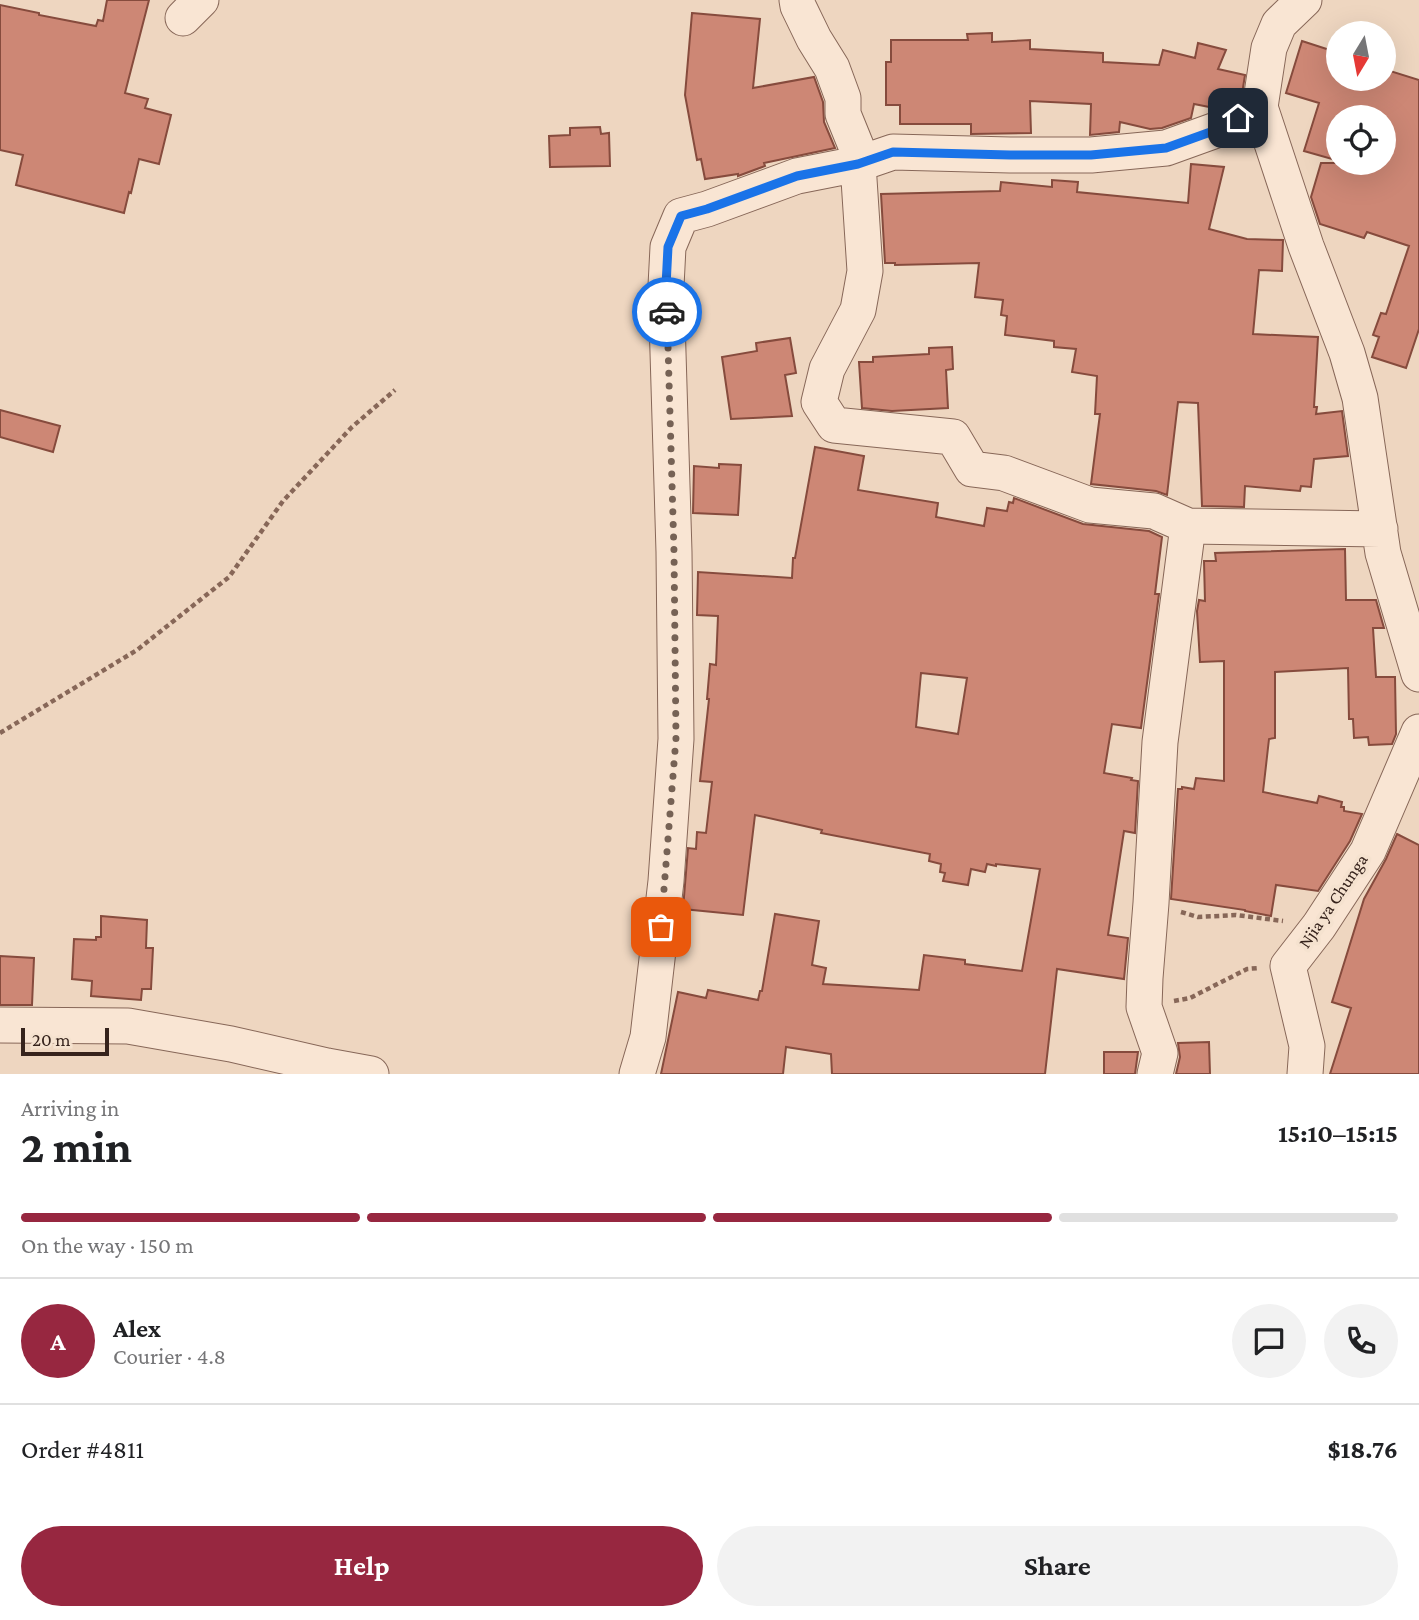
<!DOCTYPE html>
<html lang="en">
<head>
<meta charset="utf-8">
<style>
  :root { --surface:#fff; --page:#f2f2f2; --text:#202124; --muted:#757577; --line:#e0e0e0; --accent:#972740 }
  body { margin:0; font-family:"Crimson Pro",serif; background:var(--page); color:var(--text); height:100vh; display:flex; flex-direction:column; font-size:26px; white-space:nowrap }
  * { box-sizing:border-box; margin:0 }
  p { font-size:23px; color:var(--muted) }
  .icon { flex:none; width:38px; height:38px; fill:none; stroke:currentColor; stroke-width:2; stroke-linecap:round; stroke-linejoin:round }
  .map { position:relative; height:1074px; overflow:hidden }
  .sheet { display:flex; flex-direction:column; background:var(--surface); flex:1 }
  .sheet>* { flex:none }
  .needle { width:46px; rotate:190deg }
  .buttons { position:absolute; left:1326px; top:21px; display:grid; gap:14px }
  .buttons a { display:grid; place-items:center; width:70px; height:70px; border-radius:50%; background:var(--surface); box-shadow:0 7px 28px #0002; font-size:35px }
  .scale { position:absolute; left:21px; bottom:18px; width:88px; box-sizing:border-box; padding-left:7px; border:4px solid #36231c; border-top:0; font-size:19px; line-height:24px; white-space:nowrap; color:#36231c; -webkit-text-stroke:5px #f5e2cf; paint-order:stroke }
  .pin { position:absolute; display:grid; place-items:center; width:60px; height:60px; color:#fff; margin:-30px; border-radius:14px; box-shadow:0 4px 10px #0006 }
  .courier { position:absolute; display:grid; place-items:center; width:70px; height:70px; margin:-35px; border:5px solid #1a73e8; border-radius:50%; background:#fff; color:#222; box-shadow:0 2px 9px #0007 }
  .summary em { font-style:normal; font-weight:700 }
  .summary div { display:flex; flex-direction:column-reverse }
  .summary { display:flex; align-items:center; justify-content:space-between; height:119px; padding:0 21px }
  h1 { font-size:46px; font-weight:700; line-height:52px }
  .bar { display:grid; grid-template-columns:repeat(4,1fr); gap:10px 7px; align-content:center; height:84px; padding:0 21px }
  .bar i { height:9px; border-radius:5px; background:var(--line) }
  .bar .active { background:var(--accent) }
  .bar p { grid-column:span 4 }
  .line { display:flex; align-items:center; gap:18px; padding:0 21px; border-top:2px solid var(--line) }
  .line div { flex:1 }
  .round { display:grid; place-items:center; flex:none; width:74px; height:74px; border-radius:37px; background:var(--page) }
  .primary-button { display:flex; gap:14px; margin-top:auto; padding:14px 21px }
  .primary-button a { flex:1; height:80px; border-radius:42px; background:var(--accent); color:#fff; font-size:28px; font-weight:700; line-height:80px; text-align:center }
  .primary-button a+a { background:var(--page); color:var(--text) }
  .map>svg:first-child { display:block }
  .building { fill:#cd8775; stroke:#864b3d; stroke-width:2; fill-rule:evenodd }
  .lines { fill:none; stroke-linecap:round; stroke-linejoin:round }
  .street-casing { stroke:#876758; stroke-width:37 }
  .path { stroke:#876758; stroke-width:4.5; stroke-dasharray:5 3.5; stroke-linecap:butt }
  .street { stroke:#f9e5d3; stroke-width:35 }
  .done { stroke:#766255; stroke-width:7; stroke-dasharray:0 12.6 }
  .route { stroke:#1a73e8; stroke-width:9 }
  .labels { text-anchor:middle; stroke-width:7; stroke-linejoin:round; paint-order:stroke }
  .street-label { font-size:18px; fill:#36231c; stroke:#f5e2cf }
</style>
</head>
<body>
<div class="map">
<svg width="1419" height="1074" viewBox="0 0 1419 1074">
  <rect width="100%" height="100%" fill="#eed6c0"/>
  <!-- building -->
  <path class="building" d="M 107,0 L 149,0 L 125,93 L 148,99 L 145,108 L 171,115 L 159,164 L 139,159 L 131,193 L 129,192 L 124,213 L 16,185 L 23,155 L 0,150 L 0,5 L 39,13 L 39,15 L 96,26 L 98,20 L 103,21 Z
    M 692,13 L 760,19 L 753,88 L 814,77 L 823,102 L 824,122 L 835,148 L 764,163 L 765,166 L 738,176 L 738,174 L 705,179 L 701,159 L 697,160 L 685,95 Z
    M 992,33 L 992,42 L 1030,40 L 1030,49 L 1103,53 L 1103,62 L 1159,65 L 1163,50 L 1195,58 L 1198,43 L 1226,50 L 1218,69 L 1245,75 L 1242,94 L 1214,108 L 1194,104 L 1191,118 L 1162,128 L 1150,129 L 1120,122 L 1119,132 L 1090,135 L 1091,104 L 1030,101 L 1031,133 L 971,134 L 971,124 L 900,124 L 900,105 L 886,105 L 886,62 L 891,62 L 891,40 L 968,40 L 967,34 Z
    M 1302,41 L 1339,53 L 1339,79 L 1384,79 L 1384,69 L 1419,80 L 1419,329 L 1406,368 L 1372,357 L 1379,337 L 1373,335 L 1381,313 L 1386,314 L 1409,246 L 1367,232 L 1364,238 L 1320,224 L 1311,197 L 1321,163 L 1384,163 L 1384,117 L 1339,117 L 1339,161 L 1304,151 L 1319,103 L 1286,93 Z
    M 600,127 L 601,134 L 609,133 L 610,166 L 550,167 L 549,136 L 570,135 L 570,128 Z
    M 1191,164 L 1224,167 L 1209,229 L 1247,239 L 1283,240 L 1282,271 L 1259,270 L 1253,334 L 1318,337 L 1314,407 L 1317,407 L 1316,414 L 1342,411 L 1348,456 L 1314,459 L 1311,487 L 1301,486 L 1300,491 L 1245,486 L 1244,507 L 1202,506 L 1198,403 L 1178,402 L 1167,495 L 1156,491 L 1091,484 L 1100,414 L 1095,414 L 1097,376 L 1072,372 L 1076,349 L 1054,347 L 1054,341 L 1005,335 L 1007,316 L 1001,315 L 1003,300 L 975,297 L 979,263 L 895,265 L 895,263 L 885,263 L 881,194 L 1000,191 L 1001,182 L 1052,187 L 1052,180 L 1078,182 L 1077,192 L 1188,203 Z
    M 790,338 L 796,373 L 785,375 L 792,416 L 731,419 L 722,357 L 757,351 L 756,343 Z
    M 952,347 L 953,369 L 946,370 L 948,408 L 892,411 L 862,408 L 859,362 L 873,362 L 873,357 L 929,354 L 929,348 Z
    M 0,410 L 60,426 L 53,452 L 0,437 Z
    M 815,447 L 864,456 L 858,490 L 938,503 L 936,517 L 984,526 L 987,508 L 1007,511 L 1009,502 L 1013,503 L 1014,498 L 1083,524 L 1149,531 L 1162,537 L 1155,594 L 1159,594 L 1141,728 L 1112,724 L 1104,773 L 1132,778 L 1131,780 L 1138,781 L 1135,833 L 1124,831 L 1108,935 L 1128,938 L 1124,979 L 1057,969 L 1045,1074 L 832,1074 L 831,1054 L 786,1047 L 783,1074 L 661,1074 L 678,992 L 706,998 L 708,990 L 758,1000 L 760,991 L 762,991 L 775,914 L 819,921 L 812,965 L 826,968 L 823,984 L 919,990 L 924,955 L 965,960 L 965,964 L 1022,971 L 1040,869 L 996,864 L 996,866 L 987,864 L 985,872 L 971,869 L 968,885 L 943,881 L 945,873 L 940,872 L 941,864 L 929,861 L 930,854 L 821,833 L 822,830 L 755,815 L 743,915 L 683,909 L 688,848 L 696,849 L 697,832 L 706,833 L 712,782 L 700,781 L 709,699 L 707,699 L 710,664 L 716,665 L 718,616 L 697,615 L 698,572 L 792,578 L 793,558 L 795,558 ZM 921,673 L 967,678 L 958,734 L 916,727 Z
    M 719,464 L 741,465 L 738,515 L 693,513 L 694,466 L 719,468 Z
    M 1345,549 L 1346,600 L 1376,600 L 1384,628 L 1373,628 L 1376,677 L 1395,677 L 1396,734 L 1392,744 L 1369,745 L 1368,737 L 1354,738 L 1353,719 L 1349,719 L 1348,668 L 1275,672 L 1275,738 L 1269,739 L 1263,792 L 1317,803 L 1319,796 L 1342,802 L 1341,807 L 1344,807 L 1344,811 L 1362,814 L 1350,841 L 1318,891 L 1276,885 L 1271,916 L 1245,911 L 1245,910 L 1171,899 L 1178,789 L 1182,789 L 1182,787 L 1194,789 L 1196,778 L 1224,781 L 1224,661 L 1200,662 L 1197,611 L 1199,600 L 1205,601 L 1204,561 L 1216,561 L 1215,553 Z
    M 1397,834 L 1419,845 L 1419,1074 L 1330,1074 L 1351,1008 L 1332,1002 L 1364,899 L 1386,859 Z
    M 101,916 L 147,920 L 146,948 L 153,948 L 151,989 L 142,989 L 141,1000 L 91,996 L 92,981 L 72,979 L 74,939 L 96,940 L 96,937 L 101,937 Z
    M 0,956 L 34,958 L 32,1005 L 0,1005 Z
    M 1209,1042 L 1210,1074 L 1176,1074 L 1180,1057 L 1178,1043 Z
    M 1104,1052 L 1138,1052 L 1135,1074 L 1104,1074 Z"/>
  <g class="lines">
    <defs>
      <path id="street" d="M 797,0 L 798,6 L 814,39 L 832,68 L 843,98 L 843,114 L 856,146 L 858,164 L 865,271 L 858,310 L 827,369 L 819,402 L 834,425 L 953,437 L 972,469 L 1004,473 L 1090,505 L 1154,511 L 1188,526
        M 183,18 L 201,0
        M 1260,107 L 1306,246 L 1347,353 L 1360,398 L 1383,553 L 1419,674
        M 0,1025 L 128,1026 L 231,1044 L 327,1066 L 371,1074
        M 637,1074 L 648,1037 L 666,881 L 676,739 L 674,552 L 666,286 L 668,247 L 681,216 L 707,209 L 797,176 L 858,164 L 893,152 L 1010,155 L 1091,155 L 1166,148 L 1216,130 L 1260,107 L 1269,48 L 1279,24 L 1304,0
        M 1155,1074 L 1160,1053 L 1144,1007 L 1145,978 L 1151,903 L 1160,742 L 1188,526 L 1380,529
        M 1305,1074 L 1307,1046 L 1288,966 L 1319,926 L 1368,851 L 1419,732"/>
    </defs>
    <!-- street casing -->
    <use href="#street" class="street-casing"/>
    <!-- path -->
    <path class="path" d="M 0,733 L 137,650 L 229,577 L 283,501 L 352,427 L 395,390
      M 1181,912 L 1198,917 L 1236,915 L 1283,921
      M 1174,1001 L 1190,998 L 1247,969 L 1259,968"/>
    <!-- street -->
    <use href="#street" class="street"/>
  </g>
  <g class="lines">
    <!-- done -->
    <path class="done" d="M 661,927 L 676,738 L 674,552 L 667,312"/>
    <!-- route -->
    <path class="route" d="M 667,312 L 666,286 L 668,247 L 681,216 L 707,209 L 797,176 L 858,164 L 893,152 L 1010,155 L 1091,155 L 1166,148 L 1216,130 L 1238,118"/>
  </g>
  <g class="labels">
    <!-- street labels -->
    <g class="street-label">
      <text transform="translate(1333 901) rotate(-56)" y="6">Njia ya Chunga</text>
    </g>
  </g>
</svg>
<div class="buttons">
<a><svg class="needle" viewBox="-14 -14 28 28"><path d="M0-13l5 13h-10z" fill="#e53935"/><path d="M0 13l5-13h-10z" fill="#757577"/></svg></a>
<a><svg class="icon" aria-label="locate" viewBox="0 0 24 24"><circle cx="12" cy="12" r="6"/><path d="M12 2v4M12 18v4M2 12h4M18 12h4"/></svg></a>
</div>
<div class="scale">20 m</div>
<div class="pin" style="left:661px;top:927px;background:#ea580c"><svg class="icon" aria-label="bag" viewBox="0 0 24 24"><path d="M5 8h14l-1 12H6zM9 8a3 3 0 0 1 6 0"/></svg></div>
<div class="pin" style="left:1238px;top:118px;background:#1f2937"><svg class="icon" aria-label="home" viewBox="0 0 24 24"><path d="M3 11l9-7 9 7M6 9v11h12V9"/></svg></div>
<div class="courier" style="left:667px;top:312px"><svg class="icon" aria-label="car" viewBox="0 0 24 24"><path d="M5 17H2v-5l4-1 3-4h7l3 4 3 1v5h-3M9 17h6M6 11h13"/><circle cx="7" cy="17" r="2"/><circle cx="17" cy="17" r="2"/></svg></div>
</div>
<section class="sheet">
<div class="summary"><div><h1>2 min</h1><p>Arriving in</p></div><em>15:10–15:15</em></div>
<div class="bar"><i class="active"></i><i class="active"></i><i class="active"></i><i></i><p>On the way · 150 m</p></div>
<div class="line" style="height:126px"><b class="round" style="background:var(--accent);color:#fff">A</b><div><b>Alex</b><p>Courier · 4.8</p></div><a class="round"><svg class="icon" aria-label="chat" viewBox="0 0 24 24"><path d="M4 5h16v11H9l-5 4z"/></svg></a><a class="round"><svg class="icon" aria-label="phone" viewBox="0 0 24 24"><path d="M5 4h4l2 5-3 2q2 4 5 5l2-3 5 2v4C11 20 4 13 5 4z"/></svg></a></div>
<div class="line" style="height:91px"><div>Order #4811</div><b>$18.76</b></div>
<div class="primary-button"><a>Help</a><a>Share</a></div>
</section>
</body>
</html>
